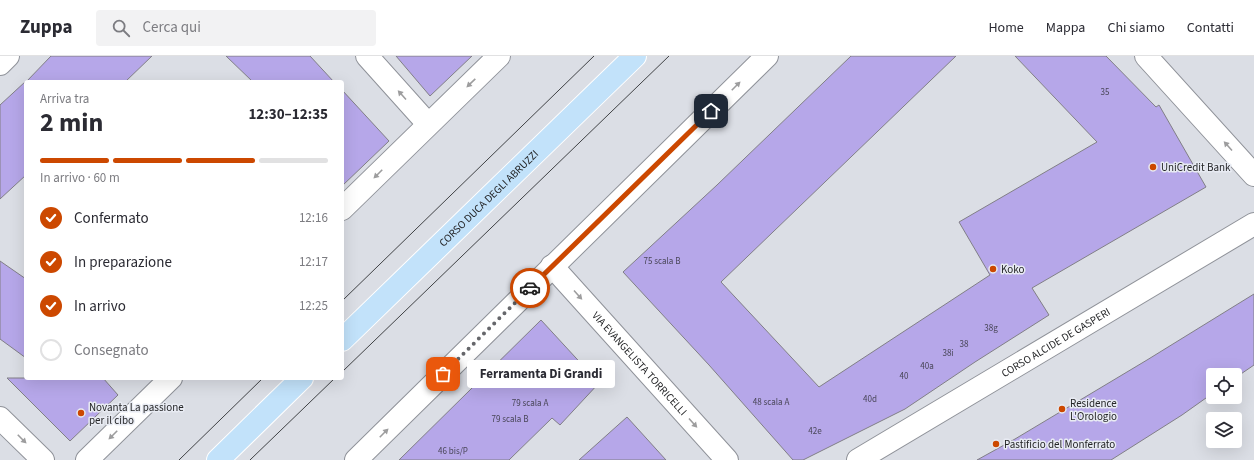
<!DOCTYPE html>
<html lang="it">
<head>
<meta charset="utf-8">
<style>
  :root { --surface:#fff; --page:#f2f2f3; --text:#2b2b33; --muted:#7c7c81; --line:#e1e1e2; --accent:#cc4800 }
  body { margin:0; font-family:"Source Sans 3",sans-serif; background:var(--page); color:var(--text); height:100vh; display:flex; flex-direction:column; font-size:15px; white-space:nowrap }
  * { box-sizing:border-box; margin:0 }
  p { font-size:13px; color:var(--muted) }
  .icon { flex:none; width:22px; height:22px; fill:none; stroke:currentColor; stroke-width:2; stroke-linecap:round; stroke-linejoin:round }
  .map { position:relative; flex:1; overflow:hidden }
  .drawer { position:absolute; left:24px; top:24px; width:320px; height:300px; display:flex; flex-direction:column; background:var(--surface); border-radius:4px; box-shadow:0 4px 16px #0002 }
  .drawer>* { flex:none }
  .buttons { position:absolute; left:1206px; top:312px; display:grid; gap:8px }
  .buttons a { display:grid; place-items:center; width:36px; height:36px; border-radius:4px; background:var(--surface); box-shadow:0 4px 16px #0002; font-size:20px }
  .pin { position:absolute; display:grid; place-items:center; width:34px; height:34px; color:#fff; margin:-17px; border-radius:8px; box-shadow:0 2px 6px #0006 }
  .courier { position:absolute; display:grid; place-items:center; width:40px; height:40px; margin:-20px; border:3px solid #cc4800; border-radius:50%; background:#fff; color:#222; box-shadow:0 1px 5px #0007 }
  .bubble { position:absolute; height:28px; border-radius:4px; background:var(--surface); box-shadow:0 4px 16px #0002; font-size:13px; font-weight:700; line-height:28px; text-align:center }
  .summary em { font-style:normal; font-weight:700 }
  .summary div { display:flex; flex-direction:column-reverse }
  .summary { display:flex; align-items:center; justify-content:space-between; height:68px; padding:0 16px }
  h1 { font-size:26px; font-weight:700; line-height:30px }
  .bar { display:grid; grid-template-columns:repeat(4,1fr); gap:6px 4px; align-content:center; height:48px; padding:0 16px }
  .bar i { height:5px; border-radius:3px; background:var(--line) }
  .bar .on { background:var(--accent) }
  .bar p { grid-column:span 4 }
  ol { padding:0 16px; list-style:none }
  li { display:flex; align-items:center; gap:12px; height:44px }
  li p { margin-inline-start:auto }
  li .icon { padding:4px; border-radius:50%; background:var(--accent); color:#fff; stroke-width:4 }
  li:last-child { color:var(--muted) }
  li i { width:22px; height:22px; border:2px solid var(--line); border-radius:50% }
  header { display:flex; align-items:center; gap:24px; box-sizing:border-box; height:56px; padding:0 20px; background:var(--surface); border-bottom:1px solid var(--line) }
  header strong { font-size:19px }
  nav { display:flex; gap:22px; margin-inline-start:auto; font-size:14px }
  .search { width:280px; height:36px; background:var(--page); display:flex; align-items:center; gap:10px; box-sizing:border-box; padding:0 14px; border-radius:4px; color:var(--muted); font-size:15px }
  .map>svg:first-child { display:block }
  .building { fill:#b6a7e9; stroke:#817f86 }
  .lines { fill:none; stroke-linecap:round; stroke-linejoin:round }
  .minor-casing { stroke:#8f9299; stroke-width:24 }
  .major-casing { stroke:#fff; stroke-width:24 }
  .minor { stroke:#fff; stroke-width:22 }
  .major { stroke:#c2e2fa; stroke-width:22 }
  .tram { stroke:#404245; stroke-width:1 }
  .oneway { fill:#9d9d9e }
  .done { stroke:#65666a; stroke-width:4; stroke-dasharray:0 7.2 }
  .route { stroke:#cc4800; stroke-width:5 }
  .poi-dot { fill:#cc4800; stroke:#e8ebf3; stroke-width:1.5 }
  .labels { text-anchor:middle; stroke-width:3; stroke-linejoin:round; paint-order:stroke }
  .number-label { font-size:9px; fill:#494658 }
  .poi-label { font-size:11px; fill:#252628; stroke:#e8ebf3; text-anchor:start }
  .street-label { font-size:11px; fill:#252628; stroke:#e8ebf3 }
</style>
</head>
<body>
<header>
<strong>Zuppa</strong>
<div class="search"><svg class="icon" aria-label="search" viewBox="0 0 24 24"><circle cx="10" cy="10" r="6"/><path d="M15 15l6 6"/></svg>Cerca qui</div>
<nav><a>Home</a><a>Mappa</a><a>Chi siamo</a><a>Contatti</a></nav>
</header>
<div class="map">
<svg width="1254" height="404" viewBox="0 0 1254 404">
  <rect width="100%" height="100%" fill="#dbdee5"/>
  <!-- building -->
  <path class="building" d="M 51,0 L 152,0 L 125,26 L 26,26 L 26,119 L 0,143 L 0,49 L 26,25 L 26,26 Z
    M 226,0 L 310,0 L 334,26 L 253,26 Z
    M 396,0 L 472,0 L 430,40 Z
    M 851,0 L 956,0 L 721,226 L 819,331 L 990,219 L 959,166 L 1097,86 L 1015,0 L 1106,0 L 1156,51 L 1159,49 L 1206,131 L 1032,232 L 1049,259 L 975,306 L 905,353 L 803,404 L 793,404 L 709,309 L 623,216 L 717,129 Z
    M 342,34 L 389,85 L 342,130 Z
    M 0,205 L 26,223 L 26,302 L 0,283 Z
    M 1254,238 L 1254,309 L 1235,322 L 1235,319 L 1213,319 L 1213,337 L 1182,359 L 1111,404 L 977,404 L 1015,383 L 1147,304 Z
    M 541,264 L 599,327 L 560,369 L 552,362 L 509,404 L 399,404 Z
    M 7,322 L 103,322 L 118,339 L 70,385 Z
    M 627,361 L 666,404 L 579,404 Z"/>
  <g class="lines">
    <defs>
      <g id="minor">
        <path d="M 367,0 L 428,68"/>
        <path d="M 1146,0 L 1254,119"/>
        <path d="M 0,8 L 8,0"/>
        <path d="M 342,153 L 499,0"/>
        <path id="s1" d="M 552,210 L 727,404"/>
        <path d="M 0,362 L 43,404"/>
        <path d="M 87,404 L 171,322"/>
        <path d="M 356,404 L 767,0"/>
        <path id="s2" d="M 858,404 L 1254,168"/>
      </g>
      <g id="major">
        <path id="s3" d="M 342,284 L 635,0"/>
        <path d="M 218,404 L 302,322"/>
      </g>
    </defs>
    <!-- minor casing -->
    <use href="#minor" class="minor-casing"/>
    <!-- major casing -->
    <use href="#major" class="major-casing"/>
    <!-- minor -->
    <use href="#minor" class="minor"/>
    <!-- major -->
    <use href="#major" class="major"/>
    <!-- tram -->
    <path class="tram" d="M 342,245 L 594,0
      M 342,316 L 669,0
      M 179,404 L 263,322
      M 250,404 L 335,322"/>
  </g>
  <!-- one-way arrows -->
  <defs><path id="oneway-solid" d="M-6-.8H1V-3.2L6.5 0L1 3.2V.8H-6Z"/></defs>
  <g class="oneway">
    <use href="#oneway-solid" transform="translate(471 27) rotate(136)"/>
    <use href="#oneway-solid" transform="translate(736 30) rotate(-45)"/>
    <use href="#oneway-solid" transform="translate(402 39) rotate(-132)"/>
    <use href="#oneway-solid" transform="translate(1228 90) rotate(-132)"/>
    <use href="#oneway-solid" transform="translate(378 118) rotate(135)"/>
    <use href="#oneway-solid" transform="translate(578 239) rotate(48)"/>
    <use href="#oneway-solid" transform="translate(693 367) rotate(48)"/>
    <use href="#oneway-solid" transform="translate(384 377) rotate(-45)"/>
    <use href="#oneway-solid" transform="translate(113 379) rotate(135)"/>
    <use href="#oneway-solid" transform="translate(22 383) rotate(45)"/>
  </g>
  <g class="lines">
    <!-- done -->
    <path class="done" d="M 443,318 L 530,232"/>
    <!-- route -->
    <path class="route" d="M 530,232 L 711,55"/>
  </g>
  <!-- markers -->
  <g class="poi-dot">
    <circle cx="1153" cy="111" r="4"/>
    <circle cx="993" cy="213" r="4"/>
    <circle cx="1062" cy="353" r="4"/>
    <circle cx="81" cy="357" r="4"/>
    <circle cx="996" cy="388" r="4"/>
  </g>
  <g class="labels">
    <!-- number labels -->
    <g class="number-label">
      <text x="1105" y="39">35</text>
      <text x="662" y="208">75 scala B</text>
      <text x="991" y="275">38g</text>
      <text x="964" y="291">38</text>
      <text x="948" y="300">38i</text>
      <text x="927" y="313">40a</text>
      <text x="904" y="323">40</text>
      <text x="870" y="346">40d</text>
      <text x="771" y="349">48 scala A</text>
      <text x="530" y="350">79 scala A</text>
      <text x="510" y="366">79 scala B</text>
      <text x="815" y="378">42e</text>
      <text x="453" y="398">46 bis/P</text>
    </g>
    <!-- poi labels -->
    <g class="poi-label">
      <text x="1161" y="115">UniCredit Bank</text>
      <text x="1001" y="217">Koko</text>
      <text x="1070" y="351">Residence<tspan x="1070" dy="13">L'Orologio</tspan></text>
      <text x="89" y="355">Novanta La passione<tspan x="89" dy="13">per il cibo</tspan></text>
      <text x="1004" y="392">Pastificio del Monferrato</text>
    </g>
    <!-- street labels -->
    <g class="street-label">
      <text dy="4" stroke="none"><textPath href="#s3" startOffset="204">CORSO DUCA DEGLI ABRUZZI</textPath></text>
      <text dy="4" stroke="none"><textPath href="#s2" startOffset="230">CORSO ALCIDE DE GASPERI</textPath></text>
      <text dy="4" stroke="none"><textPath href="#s1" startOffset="131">VIA EVANGELISTA TORRICELLI</textPath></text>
    </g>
  </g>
</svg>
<div class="buttons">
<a><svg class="icon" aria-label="locate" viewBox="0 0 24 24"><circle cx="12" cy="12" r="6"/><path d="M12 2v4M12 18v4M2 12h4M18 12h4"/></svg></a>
<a><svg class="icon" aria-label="layers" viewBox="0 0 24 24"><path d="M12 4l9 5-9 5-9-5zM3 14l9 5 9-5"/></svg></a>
</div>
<div class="pin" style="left:443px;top:318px;background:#ea580c"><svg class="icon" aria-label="bag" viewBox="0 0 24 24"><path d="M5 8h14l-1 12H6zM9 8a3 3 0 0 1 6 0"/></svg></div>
<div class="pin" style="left:711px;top:55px;background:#1f2937"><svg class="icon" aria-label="home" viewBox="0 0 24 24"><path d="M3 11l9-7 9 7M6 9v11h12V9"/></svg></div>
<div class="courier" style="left:530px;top:232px"><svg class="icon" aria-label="car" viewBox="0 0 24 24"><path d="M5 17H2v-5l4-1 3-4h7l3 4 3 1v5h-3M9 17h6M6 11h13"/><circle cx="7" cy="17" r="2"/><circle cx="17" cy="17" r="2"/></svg></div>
<div class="bubble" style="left:467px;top:304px;width:148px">Ferramenta Di Grandi</div>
<section class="drawer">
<div class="summary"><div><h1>2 min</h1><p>Arriva tra</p></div><em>12:30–12:35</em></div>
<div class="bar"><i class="on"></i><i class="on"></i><i class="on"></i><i></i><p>In arrivo · 60 m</p></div>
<ol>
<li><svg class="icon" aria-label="check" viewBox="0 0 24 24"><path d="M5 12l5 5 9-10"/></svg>Confermato<p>12:16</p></li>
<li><svg class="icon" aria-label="check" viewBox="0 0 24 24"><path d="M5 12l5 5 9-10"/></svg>In preparazione<p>12:17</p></li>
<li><svg class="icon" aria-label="check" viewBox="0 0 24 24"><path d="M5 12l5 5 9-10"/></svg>In arrivo<p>12:25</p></li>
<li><i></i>Consegnato</li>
</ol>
</section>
</div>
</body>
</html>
